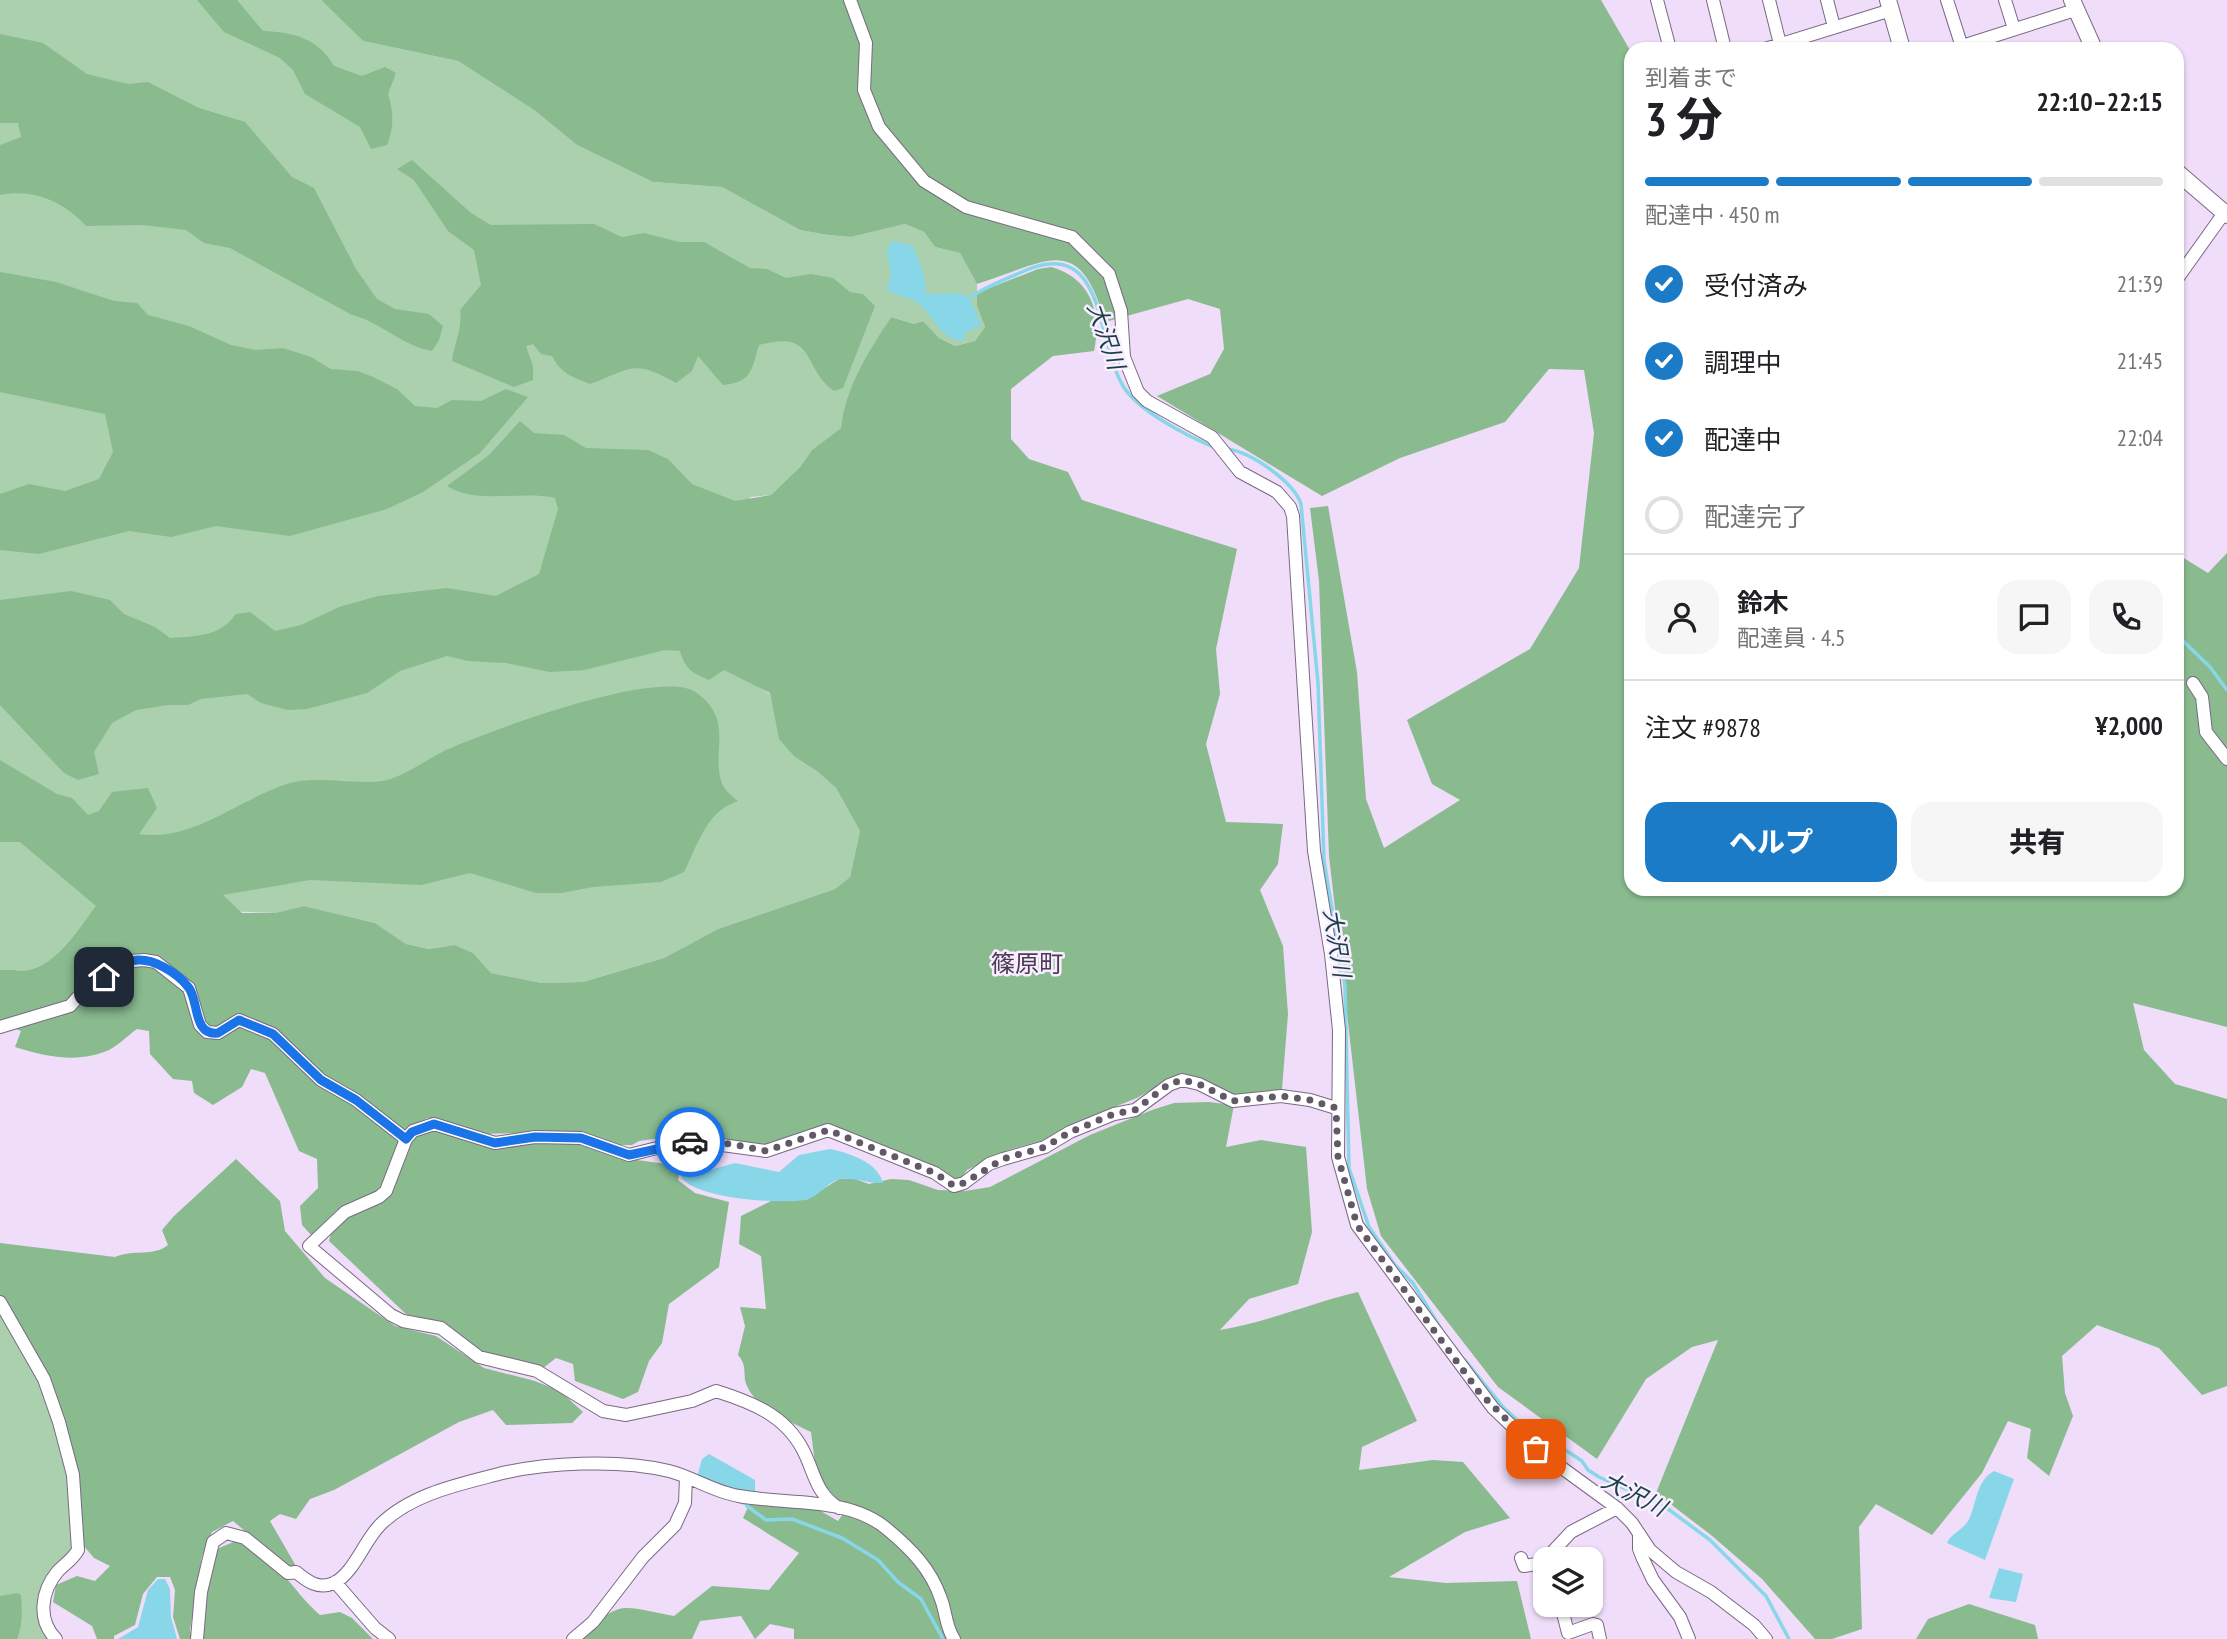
<!DOCTYPE html>
<html lang="ja">
<head>
<meta charset="utf-8">
<style>
  :root { --surface:#fff; --page:#f6f6f6; --text:#202124; --muted:#757577; --line:#e0e0e0; --accent:#1c7bc7 }
  body { margin:0; font-family:"PT Sans Narrow","Noto Sans JP",sans-serif; background:var(--page); color:var(--text); height:100vh; display:flex; flex-direction:column; font-size:26px; white-space:nowrap }
  * { box-sizing:border-box; margin:0 }
  p { font-size:23px; color:var(--muted) }
  .icon { flex:none; width:38px; height:38px; fill:none; stroke:currentColor; stroke-width:2; stroke-linecap:round; stroke-linejoin:round }
  .map { position:relative; flex:1; overflow:hidden }
  .details { position:absolute; left:1624px; top:42px; width:560px; height:854px; display:flex; flex-direction:column; background:var(--surface); border-radius:21px; box-shadow:0 2px 5px #0004 }
  .details>* { flex:none }
  .tools { position:absolute; left:1533px; top:1547px; display:grid; gap:14px }
  .tools a { display:grid; place-items:center; width:70px; height:70px; border-radius:14px; background:var(--surface); box-shadow:0 2px 5px #0004; font-size:35px }
  .pin { position:absolute; display:grid; place-items:center; width:60px; height:60px; color:#fff; margin:-30px; border-radius:14px; box-shadow:0 4px 10px #0006 }
  .courier { position:absolute; display:grid; place-items:center; width:70px; height:70px; margin:-35px; border:5px solid #1a73e8; border-radius:50%; background:#fff; color:#222; box-shadow:0 2px 9px #0007 }
  .overview em { font-style:normal; font-weight:800 }
  .overview div { display:flex; flex-direction:column-reverse }
  .overview { display:flex; align-items:center; justify-content:space-between; height:119px; padding:0 21px }
  h1 { font-size:46px; font-weight:800; line-height:52px }
  .bar { display:grid; grid-template-columns:repeat(4,1fr); gap:10px 7px; align-content:center; height:84px; padding:0 21px }
  .bar i { height:9px; border-radius:5px; background:var(--line) }
  .bar .on { background:var(--accent) }
  .bar p { grid-column:span 4 }
  .line { display:flex; align-items:center; gap:18px; padding:0 21px; border-top:2px solid var(--line) }
  .line div { flex:1 }
  .round { display:grid; place-items:center; flex:none; width:74px; height:74px; border-radius:21px; background:var(--page) }
  ol { padding:0 21px; list-style:none }
  li { display:flex; align-items:center; gap:21px; height:77px }
  li p { margin-inline-start:auto }
  li .icon { padding:7px; border-radius:50%; background:var(--accent); color:#fff; stroke-width:4 }
  li:last-child { color:var(--muted) }
  li i { width:38px; height:38px; border:4px solid var(--line); border-radius:50% }
  .primary-button { display:flex; gap:14px; margin-top:auto; padding:14px 21px }
  .primary-button a { flex:1; height:80px; border-radius:21px; background:var(--accent); color:#fff; font-size:28px; font-weight:800; line-height:80px; text-align:center }
  .primary-button a+a { background:var(--page); color:var(--text) }
  .map>svg:first-child { display:block }
  .green { fill:#aad0ae }
  .forest { fill:#89bb8f }
  .water { fill:#87d7e9 }
  .lines { fill:none; stroke-linecap:round; stroke-linejoin:round }
  .stream { stroke:#87d7e9; stroke-width:3.5 }
  .minor-casing { stroke:#796982; stroke-width:14 }
  .tertiary-casing { stroke:#796982; stroke-width:18 }
  .minor { stroke:#fff; stroke-width:12 }
  .tertiary { stroke:#fff; stroke-width:16 }
  .done { stroke:#635868; stroke-width:7; stroke-dasharray:0 12.6 }
  .route { stroke:#1a73e8; stroke-width:9 }
  .labels { text-anchor:middle; stroke-width:5; stroke-linejoin:round; paint-order:stroke }
  .water-label { font-size:23px; font-style:italic; fill:#193f46; stroke:#f9eeff }
  .quarter-label { font-size:24px; fill:#4a3b52; stroke:#f9eeff }
</style>
</head>
<body>
<div class="map">
<svg width="2227" height="1639" viewBox="0 0 2227 1639">
  <rect width="100%" height="100%" fill="#efddfa"/>
  <!-- green -->
  <path class="green" d="M 0,0 L 321,0 L 363,41 L 458,61 L 534,110 L 577,145 L 653,182 L 722,187 L 800,230 L 828,235 L 851,237 L 905,224 L 924,232 L 935,247 L 960,253 L 977,284 L 977,306 L 985,327 L 975,341 L 955,346 L 939,338 L 923,321 L 914,324 L 891,317 C 869,352 845,387 841,428 L 812,450 L 800,467 L 771,495 L 750,497 L 751,682 L 770,694 L 774,710 L 795,757 L 818,772 L 836,788 L 860,831 L 850,877 L 835,889 L 718,929 L 664,958 L 583,982 L 542,983 L 491,973 L 473,953 L 455,945 L 429,949 L 406,944 L 375,923 L 304,906 L 275,913 L 97,906 C 80,927 57,965 28,970 C 19,972 9,968 0,970 Z
    M 0,1309 L 37,1372 L 66,1465 L 75,1546 L 41,1599 L 53,1639 L 0,1639 Z"/>
  <!-- forest -->
  <path class="forest" d="M 197,0 L 237,0 L 263,31 C 293,32 318,38 334,66 L 362,76 L 385,67 L 396,73 L 388,94 C 394,113 394,127 387,145 L 371,149 L 360,127 L 305,94 L 293,70 L 280,58 L 224,32 Z
    M 321,0 L 1601,0 L 1631,52 L 1631,889 L 2177,889 L 2177,554 L 2208,573 L 2227,553 L 2227,1027 L 2133,1003 L 2144,1050 L 2175,1084 L 2227,1099 L 2227,1386 L 2202,1395 L 2159,1348 L 2097,1325 L 2062,1356 L 2065,1393 L 2073,1416 L 2049,1476 L 2027,1458 L 2031,1429 L 2008,1421 L 1982,1473 L 1932,1535 L 1876,1504 L 1859,1527 L 1862,1629 L 1832,1639 L 1815,1639 L 1762,1579 L 1711,1535 L 1656,1493 L 1718,1340 L 1692,1347 L 1646,1379 L 1597,1459 L 1498,1387 L 1381,1236 L 1367,1189 L 1329,856 L 1319,581 L 1310,508 L 1328,506 L 1357,672 L 1366,799 L 1384,848 L 1460,800 L 1432,784 L 1407,720 L 1530,649 L 1579,568 L 1594,433 L 1584,370 L 1549,369 L 1505,422 L 1400,458 L 1322,496 L 1157,396 L 1210,374 L 1224,349 L 1220,309 L 1188,299 L 1105,322 C 1079,229 1046,263 977,284 L 960,253 L 935,247 L 924,232 L 905,224 L 851,237 L 828,235 L 800,230 L 722,187 L 653,182 L 577,145 L 534,110 L 458,61 L 363,41 Z
    M 0,34 L 43,43 L 87,74 L 128,84 L 148,82 L 199,108 L 245,122 L 292,177 L 314,188 L 356,269 L 377,299 L 395,309 L 429,314 L 443,326 L 439,340 L 432,351 C 402,346 381,322 352,315 L 230,248 L 204,243 L 186,230 L 142,225 L 86,226 C 65,202 33,188 0,195 L 0,145 L 21,137 L 18,123 L 0,123 Z
    M 412,160 L 471,213 L 491,225 L 594,224 L 622,237 L 644,233 L 679,242 L 704,242 L 750,268 L 767,269 L 786,278 L 811,274 L 833,278 L 850,292 L 863,294 L 875,306 L 843,388 L 834,391 C 801,368 818,329 759,345 C 751,370 753,382 723,385 L 698,356 L 692,371 L 676,383 C 633,358 631,369 590,384 C 573,377 561,374 552,356 L 541,354 L 533,344 L 526,346 L 533,366 L 533,380 L 514,387 L 452,361 C 454,343 463,328 460,310 L 481,285 L 474,250 L 448,231 L 414,180 L 397,169 Z
    M 1051,267 C 1091,278 1102,313 1094,351 L 1053,356 L 1011,389 L 1011,439 L 1029,459 L 1068,472 L 1082,500 L 1237,549 L 1216,649 L 1220,694 L 1206,744 L 1226,822 L 1283,824 L 1278,864 L 1260,890 L 1283,946 L 1288,1014 L 1282,1089 L 1233,1098 L 1187,1076 L 1173,1077 L 1137,1098 L 1074,1123 L 1048,1139 L 1008,1150 L 967,1170 L 961,1179 L 950,1180 L 827,1127 L 811,1129 L 764,1149 L 693,1137 L 669,1137 L 639,1141 L 632,1145 L 612,1145 L 571,1132 L 480,1134 L 428,1118 L 406,1129 L 385,1187 L 337,1210 L 311,1235 L 302,1225 L 300,1206 L 318,1188 L 317,1159 L 299,1151 L 265,1073 L 251,1069 L 242,1087 L 213,1105 L 194,1093 L 192,1081 L 173,1079 L 150,1054 L 149,1031 L 137,1029 C 127,1036 116,1048 104,1052 C 76,1063 42,1056 15,1047 L 21,1031 L 0,1023 L 0,970 C 9,968 19,972 28,970 C 57,965 80,927 96,906 L 20,842 L 0,842 L 0,760 L 57,794 L 72,798 L 88,815 L 99,811 L 112,792 L 148,788 L 157,808 L 139,834 C 193,842 239,799 287,784 C 317,775 353,785 382,781 C 400,779 428,759 444,751 C 487,732 661,666 697,693 C 736,722 709,753 723,786 C 726,791 733,797 738,801 C 706,811 698,845 684,872 L 661,882 L 593,887 L 561,893 L 536,893 L 470,873 L 421,885 L 310,880 L 223,895 L 242,913 L 275,913 L 304,906 L 375,923 L 406,944 L 429,949 L 455,945 L 473,953 L 491,973 L 542,983 L 583,982 L 664,958 L 718,929 L 835,889 L 850,877 L 860,831 L 836,788 L 818,772 L 795,757 L 779,739 L 770,693 L 724,670 L 709,680 C 692,673 685,669 680,651 L 665,650 L 584,670 L 550,672 L 506,663 L 468,661 L 447,656 L 400,671 L 367,693 L 307,709 L 288,710 L 261,703 L 247,694 L 201,699 L 188,705 L 168,705 L 136,710 L 112,723 L 94,752 L 99,774 L 78,780 L 64,773 L 0,705 L 0,600 L 71,591 L 110,600 L 124,614 L 155,627 L 170,638 C 196,636 220,637 236,614 L 250,612 L 275,631 L 301,625 L 339,607 L 378,596 L 447,588 L 496,596 L 539,574 L 558,509 L 555,498 C 522,490 476,505 447,486 L 489,455 L 520,421 L 534,433 L 564,435 L 586,448 L 648,450 L 668,459 L 692,484 L 735,501 L 771,495 L 800,467 L 812,450 L 841,428 C 845,387 869,351 891,317 L 914,324 L 923,321 L 939,338 L 955,346 L 975,341 L 985,327 L 977,306 L 977,293 L 1038,269 Z
    M 0,272 L 56,282 L 114,301 L 137,303 L 148,315 L 189,326 L 231,345 L 256,350 L 283,348 L 311,357 L 331,369 L 358,371 L 373,377 L 397,389 L 415,406 L 437,408 L 452,400 L 481,401 L 506,389 L 528,397 L 480,453 L 423,492 L 387,509 L 290,536 L 216,526 L 171,537 L 129,531 L 39,554 L 0,550 L 0,494 L 29,484 L 65,491 L 99,479 L 113,452 L 105,414 L 0,392 Z
    M 1209,1102 L 1234,1105 L 1226,1147 L 1261,1140 L 1306,1147 L 1312,1232 L 1298,1284 L 1249,1299 L 1220,1330 C 1268,1322 1311,1303 1358,1292 L 1417,1421 L 1362,1447 L 1359,1470 L 1433,1460 L 1463,1462 L 1510,1518 L 1465,1532 L 1389,1577 L 1446,1583 L 1517,1581 L 1531,1639 L 794,1639 L 794,1629 L 770,1624 L 755,1639 L 741,1616 L 700,1621 L 692,1639 L 580,1639 C 620,1598 621,1606 674,1616 L 712,1586 L 769,1590 L 799,1553 L 743,1518 L 751,1501 L 814,1507 L 838,1521 L 847,1508 C 814,1476 817,1478 811,1432 C 791,1422 757,1409 747,1386 C 742,1374 748,1366 738,1355 L 745,1326 L 740,1307 L 766,1309 L 761,1256 L 739,1244 L 741,1216 L 775,1199 L 806,1200 L 839,1179 L 855,1179 L 869,1184 L 891,1179 L 909,1180 L 938,1190 L 965,1191 L 990,1187 L 1090,1135 L 1152,1110 L 1174,1103 Z
    M 431,1130 L 474,1141 L 585,1143 L 622,1158 L 681,1166 L 678,1180 L 695,1193 L 729,1202 L 719,1267 L 669,1304 L 662,1343 L 649,1361 L 638,1392 L 623,1399 L 575,1381 L 573,1364 L 556,1358 L 542,1369 L 497,1361 L 429,1320 L 407,1315 L 329,1241 L 332,1229 L 349,1216 L 378,1202 L 409,1140 Z
    M 236,1159 L 280,1201 L 285,1231 L 325,1278 L 395,1326 L 436,1336 L 484,1368 L 535,1381 L 560,1391 L 583,1412 L 572,1423 L 506,1425 L 493,1410 L 459,1422 L 334,1490 L 310,1499 L 296,1519 L 280,1514 L 270,1521 L 296,1566 L 290,1569 L 233,1521 L 212,1532 L 202,1556 L 190,1630 L 192,1639 L 180,1639 L 173,1617 L 175,1590 L 170,1577 L 157,1577 L 143,1594 L 135,1625 L 114,1636 L 114,1639 L 97,1639 L 92,1626 L 53,1602 L 56,1585 L 77,1576 L 95,1581 L 110,1566 L 94,1558 L 83,1545 L 47,1376 L 0,1295 L 0,1243 L 115,1257 C 133,1249 153,1257 168,1245 L 162,1230 L 174,1216 Z
    M 236,1541 C 275,1552 291,1590 320,1615 L 340,1612 L 352,1618 L 373,1639 L 202,1639 L 211,1563 L 219,1548 Z
    M 17,1593 L 21,1595 C 22,1610 23,1624 17,1639 L 0,1639 L 0,1596 Z
    M 1969,1604 L 2035,1625 L 2038,1639 L 1916,1639 L 1928,1619 Z"/>
  <!-- water -->
  <path class="water" d="M 893,241 L 913,246 L 924,274 L 926,294 C 965,294 968,285 981,326 L 966,332 L 963,341 C 940,340 934,315 918,303 C 908,296 896,296 887,289 L 891,275 L 887,249 Z
    M 830,1149 C 849,1153 878,1162 883,1183 C 868,1184 856,1177 841,1179 C 827,1181 820,1197 805,1200 C 780,1204 695,1199 681,1177 L 686,1169 L 710,1170 L 735,1163 L 779,1172 L 799,1155 Z
    M 709,1454 L 755,1480 L 755,1491 L 747,1495 L 747,1506 L 739,1503 L 726,1489 L 697,1477 L 702,1459 Z
    M 1994,1471 L 2014,1479 L 1985,1560 L 1947,1543 C 1951,1533 1964,1530 1969,1519 C 1977,1503 1976,1481 1994,1471 Z
    M 1999,1568 L 2023,1574 L 2016,1602 L 1989,1598 Z
    M 158,1579 L 165,1579 L 170,1589 L 171,1617 L 177,1639 L 118,1639 L 138,1627 L 148,1590 Z"/>
  <g class="lines">
    <!-- stream -->
    <path class="stream" d="M 966,300 C 984,287 1004,280 1024,271 C 1106,235 1096,340 1123,386 C 1138,411 1189,437 1216,448
      M 1227,449 C 1251,452 1293,481 1301,504 L 1318,683 L 1324,861 L 1345,986 L 1349,1168 L 1369,1227 L 1395,1265 L 1413,1283 L 1441,1329
      M 2177,635 L 2210,667 L 2227,690
      M 1465,1360 L 1503,1407 L 1528,1430 L 1537,1431 L 1582,1461 L 1588,1470 L 1599,1477 L 1664,1506 L 1710,1540 L 1766,1596 L 1789,1639
      M 747,1506 L 766,1520 L 792,1519 L 842,1538 L 878,1560 L 898,1582 L 921,1599 L 943,1639"/>
    <defs>
      <path id="minor" d="M 850,0 L 866,43 L 864,90 L 879,127 L 924,181 L 966,207 L 1072,237 L 1109,274 L 1121,311 L 1124,357 L 1138,392 L 1147,401 L 1212,437 L 1240,472 L 1277,492 L 1290,507 L 1293,516 L 1314,851 L 1331,954 L 1339,1030 L 1338,1157 L 1357,1225 L 1493,1408 L 1536,1449 L 1617,1508 L 1632,1523 L 1650,1550 L 1676,1572 L 1711,1592 L 1754,1625 L 1766,1639
        M 1657,0 L 1670,49
        M 1713,0 L 1725,49
        M 1769,0 L 1780,44
        M 1827,0 L 1834,27
        M 1947,0 L 1962,47
        M 2005,0 L 2014,29
        M 1765,49 L 1891,10
        M 1953,49 L 2075,10
        M 2177,279 L 2224,213
        M 2193,683 L 2202,697 L 2206,732 L 2227,759
        M 0,1027 L 70,1006 L 88,986 L 132,961 L 144,960 L 156,962 L 189,988 L 200,1025 L 207,1032 L 218,1033 L 239,1020 L 273,1034 L 321,1080 L 356,1100 L 406,1139
        M 0,1302 L 44,1379 L 59,1422 L 73,1475 L 78,1550 C 73,1559 65,1564 58,1571 C 41,1591 37,1620 56,1639
        M 839,1508 C 815,1493 815,1473 803,1450 C 785,1415 751,1402 716,1391 L 692,1401 L 626,1415 L 603,1411 L 537,1371 L 479,1357 L 441,1328 L 403,1321 L 391,1315 L 309,1246 L 345,1212 L 379,1197 L 386,1191 L 406,1139 L 413,1131 L 434,1124 L 495,1143 L 535,1137 L 581,1138 L 629,1155 L 677,1143 L 700,1142 L 766,1151 L 828,1130 L 935,1173 L 954,1186 L 964,1183 L 989,1164 L 1003,1159 L 1045,1147 L 1070,1132 L 1114,1114 L 1135,1110 L 1169,1085 L 1182,1080 L 1199,1084 L 1233,1101 L 1281,1096 L 1310,1100 L 1336,1108
        M 1639,1535 L 1639,1549 L 1643,1559 L 1653,1580 L 1680,1617 L 1689,1639
        M 1521,1558 L 1524,1566 L 1542,1563 L 1545,1567
        M 1542,1563 L 1571,1532 L 1617,1508
        M 335,1582 L 375,1628 L 389,1639
        M 1561,1605 L 1568,1633 L 1593,1624 L 1597,1625 L 1600,1639
        M 197,1639 L 201,1592 L 213,1542 L 226,1533 L 245,1538 L 288,1573 L 296,1572 C 307,1581 318,1590 334,1583 C 354,1573 364,1541 380,1525 C 410,1495 456,1485 495,1475 C 544,1462 620,1459 669,1471 C 693,1477 714,1492 739,1496 C 786,1505 848,1496 887,1529 C 911,1549 931,1569 941,1599 C 946,1612 946,1628 954,1639
        M 573,1639 L 593,1622 L 643,1557 L 675,1525 L 685,1503 L 686,1477"/>
      <path id="tertiary" d="M 1888,0 L 1902,49
        M 2072,0 L 2094,49
        M 2177,172 L 2227,215"/>
    </defs>
    <!-- minor casing -->
    <use href="#minor" class="minor-casing"/>
    <!-- tertiary casing -->
    <use href="#tertiary" class="tertiary-casing"/>
    <!-- minor -->
    <use href="#minor" class="minor"/>
    <!-- tertiary -->
    <use href="#tertiary" class="tertiary"/>
  </g>
  <g class="lines">
    <!-- done -->
    <path class="done" d="M 690,1142 L 731,1144 L 766,1151 L 828,1130 L 935,1173 L 954,1186 L 964,1183 L 1003,1159 L 1045,1147 L 1070,1132 L 1114,1114 L 1135,1110 L 1169,1084 L 1182,1080 L 1199,1084 L 1233,1101 L 1281,1096 L 1310,1100 L 1336,1108 L 1338,1157 L 1357,1225 L 1479,1392 L 1536,1449"/>
    <!-- route -->
    <path class="route" d="M 104,977 C 112,972 123,963 132,961 C 151,956 178,973 189,988 C 199,1002 193,1036 218,1033 L 239,1020 L 273,1034 L 321,1080 L 356,1100 L 406,1139 L 412,1132 L 434,1124 L 495,1143 L 535,1137 L 581,1138 L 629,1155 L 690,1142"/>
  </g>
  <g class="labels">
    <!-- water labels -->
    <g class="water-label">
      <text transform="translate(1106 336) rotate(71)" y="8">大沢川</text>
      <text transform="translate(1337 943) rotate(81)" y="8">大沢川</text>
      <text transform="translate(1634 1494) rotate(27)" y="8">大沢川</text>
    </g>
    <!-- quarter labels -->
    <g class="quarter-label">
      <text x="1027" y="972">篠原町</text>
    </g>
  </g>
</svg>
<div class="tools">
<a><svg class="icon" aria-label="layers" viewBox="0 0 24 24"><path d="M12 4l9 5-9 5-9-5zM3 14l9 5 9-5"/></svg></a>
</div>
<div class="pin" style="left:1536px;top:1449px;background:#ea580c"><svg class="icon" aria-label="bag" viewBox="0 0 24 24"><path d="M5 8h14l-1 12H6zM9 8a3 3 0 0 1 6 0"/></svg></div>
<div class="pin" style="left:104px;top:977px;background:#1f2937"><svg class="icon" aria-label="home" viewBox="0 0 24 24"><path d="M3 11l9-7 9 7M6 9v11h12V9"/></svg></div>
<div class="courier" style="left:690px;top:1142px"><svg class="icon" aria-label="car" viewBox="0 0 24 24"><path d="M5 17H2v-5l4-1 3-4h7l3 4 3 1v5h-3M9 17h6M6 11h13"/><circle cx="7" cy="17" r="2"/><circle cx="17" cy="17" r="2"/></svg></div>
<section class="details">
<div class="overview"><div><h1>3 分</h1><p>到着まで</p></div><em>22:10–22:15</em></div>
<div class="bar"><i class="on"></i><i class="on"></i><i class="on"></i><i></i><p>配達中 · 450 m</p></div>
<ol>
<li><svg class="icon" aria-label="check" viewBox="0 0 24 24"><path d="M5 12l5 5 9-10"/></svg>受付済み<p>21:39</p></li>
<li><svg class="icon" aria-label="check" viewBox="0 0 24 24"><path d="M5 12l5 5 9-10"/></svg>調理中<p>21:45</p></li>
<li><svg class="icon" aria-label="check" viewBox="0 0 24 24"><path d="M5 12l5 5 9-10"/></svg>配達中<p>22:04</p></li>
<li><i></i>配達完了</li>
</ol>
<div class="line" style="height:126px"><a class="round"><svg class="icon" aria-label="person" viewBox="0 0 24 24"><circle cx="12" cy="8" r="4"/><path d="M4 21q1-7 8-7t8 7"/></svg></a><div><b>鈴木</b><p>配達員 · 4.5</p></div><a class="round"><svg class="icon" aria-label="chat" viewBox="0 0 24 24"><path d="M4 5h16v11H9l-5 4z"/></svg></a><a class="round"><svg class="icon" aria-label="phone" viewBox="0 0 24 24"><path d="M5 4h4l2 5-3 2q2 4 5 5l2-3 5 2v4C11 20 4 13 5 4z"/></svg></a></div>
<div class="line" style="height:91px"><div>注文 #9878</div><b>¥2,000</b></div>
<div class="primary-button"><a>ヘルプ</a><a>共有</a></div>
</section>
</div>
</body>
</html>
